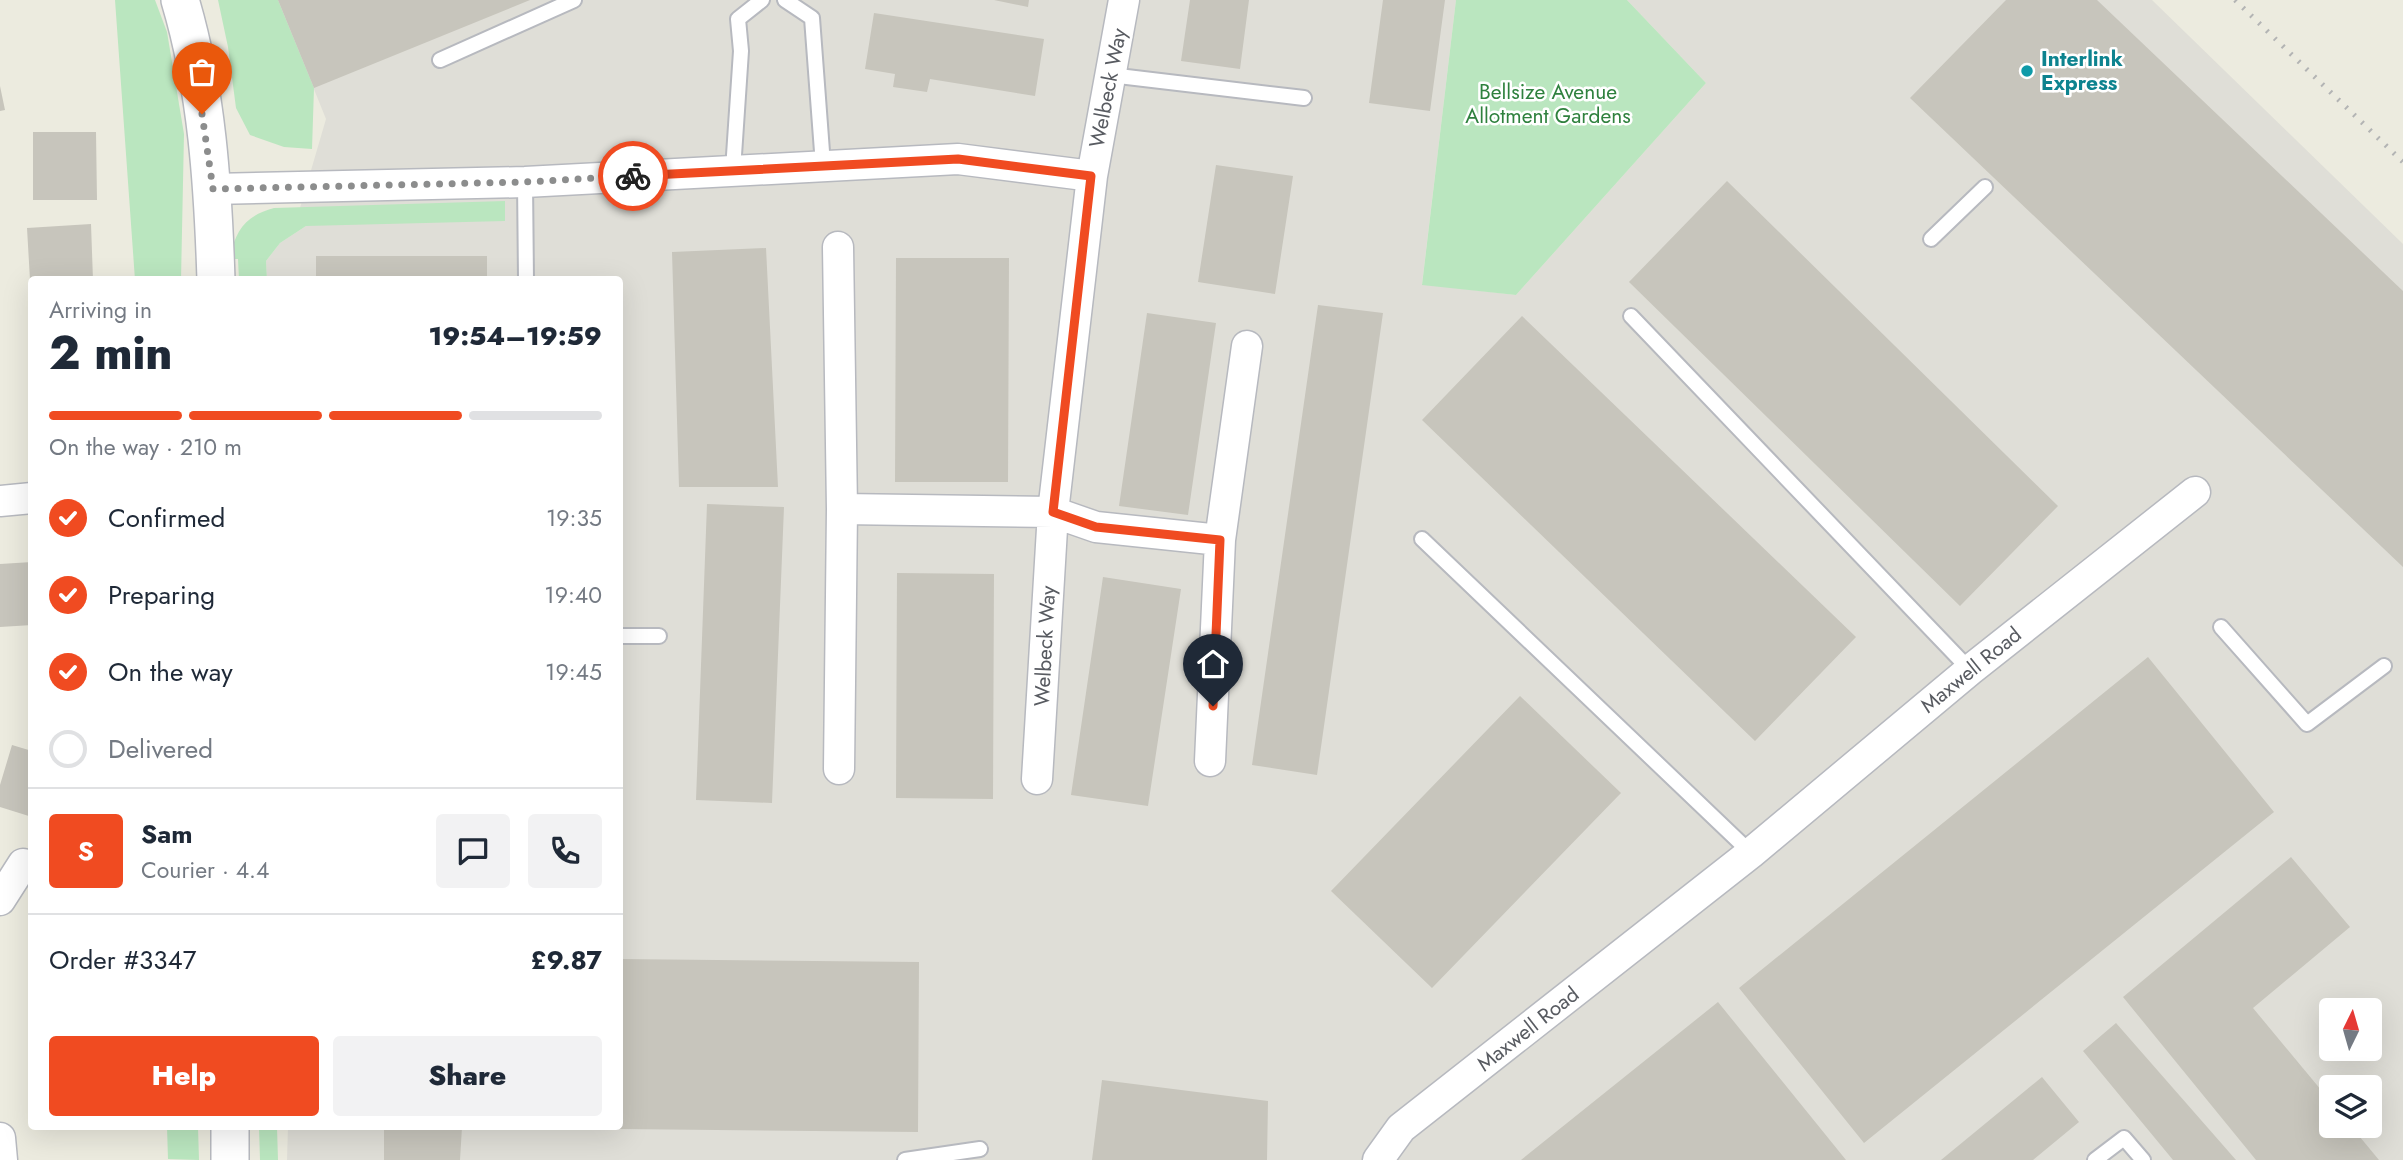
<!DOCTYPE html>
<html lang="en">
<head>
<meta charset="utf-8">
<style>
  :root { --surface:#fff; --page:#f2f2f3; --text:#1f2937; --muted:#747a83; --line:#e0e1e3; --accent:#f04b21 }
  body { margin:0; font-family:Jost,sans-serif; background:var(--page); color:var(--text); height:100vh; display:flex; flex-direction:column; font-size:26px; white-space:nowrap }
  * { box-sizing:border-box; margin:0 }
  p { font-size:23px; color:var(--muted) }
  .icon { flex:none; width:38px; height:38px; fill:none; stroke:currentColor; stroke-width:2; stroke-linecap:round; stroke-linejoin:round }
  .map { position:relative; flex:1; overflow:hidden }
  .panel { position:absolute; left:28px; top:276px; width:595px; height:854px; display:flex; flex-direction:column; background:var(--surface); border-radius:7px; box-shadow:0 7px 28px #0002 }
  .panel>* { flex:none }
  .needle { width:46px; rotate:5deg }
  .buttons { position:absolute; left:2319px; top:998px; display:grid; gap:14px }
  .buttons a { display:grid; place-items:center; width:63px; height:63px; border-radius:7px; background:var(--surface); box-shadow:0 7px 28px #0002; font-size:35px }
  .pin { position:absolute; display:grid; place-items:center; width:60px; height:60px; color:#fff; margin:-72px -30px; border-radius:50% 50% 50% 0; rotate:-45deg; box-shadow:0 0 7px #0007 }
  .pin .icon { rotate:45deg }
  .courier { position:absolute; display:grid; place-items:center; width:70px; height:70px; margin:-35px; border:5px solid #f04b21; border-radius:50%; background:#fff; color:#222; box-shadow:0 2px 9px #0007 }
  .head em { font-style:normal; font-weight:800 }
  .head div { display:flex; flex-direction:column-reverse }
  .head { display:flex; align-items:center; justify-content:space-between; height:119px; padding:0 21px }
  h1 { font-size:46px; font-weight:800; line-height:52px }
  .bar { display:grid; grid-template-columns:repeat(4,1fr); gap:10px 7px; align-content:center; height:84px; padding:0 21px }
  .bar i { height:9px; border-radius:5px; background:var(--line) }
  .bar .selected { background:var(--accent) }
  .bar p { grid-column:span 4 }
  .line { display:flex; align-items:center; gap:18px; padding:0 21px; border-top:2px solid var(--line) }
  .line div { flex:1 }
  .round { display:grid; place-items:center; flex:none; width:74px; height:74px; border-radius:7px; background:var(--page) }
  ol { padding:0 21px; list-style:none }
  li { display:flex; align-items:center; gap:21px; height:77px }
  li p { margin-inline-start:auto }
  li .icon { padding:7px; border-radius:50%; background:var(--accent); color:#fff; stroke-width:4 }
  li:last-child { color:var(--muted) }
  li i { width:38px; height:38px; border:4px solid var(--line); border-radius:50% }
  .cta { display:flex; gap:14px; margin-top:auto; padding:14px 21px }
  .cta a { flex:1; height:80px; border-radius:7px; background:var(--accent); color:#fff; font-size:28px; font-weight:800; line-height:80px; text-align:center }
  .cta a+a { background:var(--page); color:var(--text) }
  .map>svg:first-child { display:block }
  .industrial { fill:#dfded7; fill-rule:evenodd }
  .green { fill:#bae6bf }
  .building { fill:#c7c5bc }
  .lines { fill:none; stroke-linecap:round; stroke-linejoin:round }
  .service-casing { stroke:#b7b9bf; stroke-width:18 }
  .minor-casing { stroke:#b7b9bf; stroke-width:33 }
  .tertiary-casing { stroke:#b7b9bf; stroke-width:40 }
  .service { stroke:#fff; stroke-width:14 }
  .minor { stroke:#fff; stroke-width:30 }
  .tertiary { stroke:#fff; stroke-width:37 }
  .rail { stroke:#b3b4b4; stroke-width:5; stroke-dasharray:2 9; stroke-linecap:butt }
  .done { stroke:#8c8d8d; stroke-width:7; stroke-dasharray:0 12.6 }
  .route { stroke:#f04b21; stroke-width:9 }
  .culture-dot { fill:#0f9aa8; stroke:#fff; stroke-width:2.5 }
  .labels { text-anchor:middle; stroke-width:5; stroke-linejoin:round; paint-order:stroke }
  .culture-label { font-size:21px; font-weight:bold; fill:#0d838f; stroke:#fff; text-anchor:start }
  .street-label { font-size:21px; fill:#585b61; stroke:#fff }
  .park-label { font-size:21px; fill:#2f813e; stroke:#fff }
</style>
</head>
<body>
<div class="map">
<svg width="2403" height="1160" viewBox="0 0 2403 1160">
  <rect width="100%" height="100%" fill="#ecebdf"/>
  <!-- industrial -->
  <path class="industrial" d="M 278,0 L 1456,0 L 1422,284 L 1516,295 L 1706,83 L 1627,0 L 2152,0 L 2403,244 L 2403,1160 L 287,1160 L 288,1127 L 620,1127 L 620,280 L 267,280 L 266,261 L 280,243 L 306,226 L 300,208 L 326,119 ZM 2331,1010 L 2370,1010 L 2370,1048 L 2331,1048 ZM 2331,1087 L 2370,1087 L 2370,1125 L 2331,1125 Z"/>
  <!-- green -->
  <path class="green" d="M 115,0 L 155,0 L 167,32 L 184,134 L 181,280 L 135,280 Z
    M 218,0 L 278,0 L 314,88 L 312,149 L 284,147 L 250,135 L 236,108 L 228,47 Z
    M 1456,0 L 1627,0 L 1706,83 L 1516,295 L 1422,285 Z
    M 505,201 L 505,221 L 306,226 L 280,243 L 266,261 L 267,280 L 239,280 L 238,259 L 229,259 C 236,231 244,216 274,208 Z
    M 167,1127 L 198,1127 L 199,1160 L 168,1159 Z
    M 259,1127 L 277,1127 L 278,1160 L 260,1160 Z"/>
  <!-- building -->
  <path class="building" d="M 278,0 L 530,0 L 314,88 Z
    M 994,0 L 1029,0 L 1028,7 Z
    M 1190,0 L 1249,0 L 1240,69 L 1181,61 Z
    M 1383,0 L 1445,0 L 1430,111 L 1369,103 Z
    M 2006,0 L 2097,0 L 2403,291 L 2403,567 L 1910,98 Z
    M 874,13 L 1044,39 L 1035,96 L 930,79 L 927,92 L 893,87 L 895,74 L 865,69 Z
    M 0,86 L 5,110 L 0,111 Z
    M 33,132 L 96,132 L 97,200 L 33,200 Z
    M 1216,165 L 1293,176 L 1275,294 L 1198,282 Z
    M 1727,181 L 2058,506 L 1960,606 L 1629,282 Z
    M 91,224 L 93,280 L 30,280 L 27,228 Z
    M 766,248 L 778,487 L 679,487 L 672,252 Z
    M 316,256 L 487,256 L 487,280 L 316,280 Z
    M 896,258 L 1009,258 L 1008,482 L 895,482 Z
    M 1318,305 L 1383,313 L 1317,775 L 1252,765 Z
    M 1147,313 L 1216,323 L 1188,515 L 1119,506 Z
    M 1522,316 L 1856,637 L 1755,741 L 1422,420 Z
    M 707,504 L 784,507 L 772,803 L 696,800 Z
    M 32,562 L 32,625 L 0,627 L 0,564 Z
    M 897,573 L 994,574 L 993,799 L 896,798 Z
    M 1103,577 L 1181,589 L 1148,806 L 1071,795 Z
    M 2148,657 L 2274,812 L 1864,1143 L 1739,988 Z
    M 1520,696 L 1621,793 L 1432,988 L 1331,891 Z
    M 12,745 L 32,751 L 32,817 L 0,807 L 0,785 Z
    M 2291,857 L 2350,927 L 2253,1008 L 2331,1102 L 2331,1125 L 2350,1125 L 2379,1160 L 2256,1160 L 2123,997 Z
    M 620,959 L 919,962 L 918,1132 L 620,1129 Z
    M 1718,1002 L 1846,1160 L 1521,1160 Z
    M 2116,1023 L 2236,1160 L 2173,1160 L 2083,1051 Z
    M 2042,1077 L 2079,1122 L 2033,1160 L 1941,1160 Z
    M 1102,1080 L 1268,1101 L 1267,1160 L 1092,1160 Z
    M 384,1127 L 462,1127 L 460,1160 L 384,1160 Z"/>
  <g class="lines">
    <defs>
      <path id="service" d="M 785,0 L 812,18 L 823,165
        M 440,60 L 574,0
        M 1110,75 L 1304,98
        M 733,170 L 741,51 L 738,19 L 762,0
        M 525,182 L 526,280
        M 1931,239 L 1985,187
        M 1631,316 L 1970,670
        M 1422,539 L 1751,853
        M 2221,627 L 2307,724 L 2384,666
        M 620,636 L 659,636
        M 905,1160 L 980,1149
        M 2095,1160 L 2124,1138 L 2143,1160"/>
      <path id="minor" d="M 213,189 L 525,182 L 958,159 L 1092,176
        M 838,247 L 842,509 L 839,769
        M 0,501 L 32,498
        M 842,509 L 1053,512 L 1096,527 L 1220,540
        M 1210,761 L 1220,540 L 1247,346
        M 1037,779 L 1053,512 L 1092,176 L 1124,0
        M 0,900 L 23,864
        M 0,1138 L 2,1160
        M 1378,1160 L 1401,1128 L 1751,853 L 1970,670 L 2195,492"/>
      <path id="tertiary" d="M 180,0 C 207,90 213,186 216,280
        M 230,1127 L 230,1160"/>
    </defs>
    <!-- service casing -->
    <use href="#service" class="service-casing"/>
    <!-- minor casing -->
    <use href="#minor" class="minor-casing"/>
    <!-- tertiary casing -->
    <use href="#tertiary" class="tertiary-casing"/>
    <!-- service -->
    <use href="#service" class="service"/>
    <!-- minor -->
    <use href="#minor" class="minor"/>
    <!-- tertiary -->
    <use href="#tertiary" class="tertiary"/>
    <!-- rail -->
    <path class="rail" d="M 2235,0 L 2403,162"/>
  </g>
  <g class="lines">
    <!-- done -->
    <path class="done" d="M 202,114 L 213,189 L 525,182 L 633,176"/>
    <!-- route -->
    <path class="route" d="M 633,176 L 958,159 L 1091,176 L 1053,512 L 1096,527 L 1220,540 L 1213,706"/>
  </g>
  <!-- markers -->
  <circle class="culture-dot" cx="2027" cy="71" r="7"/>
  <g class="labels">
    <!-- culture labels -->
    <g class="culture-label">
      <text x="2041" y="66">Interlink<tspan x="2041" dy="24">Express</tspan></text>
    </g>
    <!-- street labels -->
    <g class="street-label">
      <text transform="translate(1108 88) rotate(-79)" y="7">Welbeck Way</text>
      <text transform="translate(1045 646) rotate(-87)" y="7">Welbeck Way</text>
      <text transform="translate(1971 670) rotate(-39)" y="7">Maxwell Road</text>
      <text transform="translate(1528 1029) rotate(-38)" y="7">Maxwell Road</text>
    </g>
    <!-- park labels -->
    <g class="park-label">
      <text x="1548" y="99">Bellsize Avenue<tspan x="1548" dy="24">Allotment Gardens</tspan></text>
    </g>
  </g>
</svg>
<div class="buttons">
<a><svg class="needle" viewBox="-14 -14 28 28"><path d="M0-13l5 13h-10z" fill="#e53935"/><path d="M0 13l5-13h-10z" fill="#747a83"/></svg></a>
<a><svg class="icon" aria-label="layers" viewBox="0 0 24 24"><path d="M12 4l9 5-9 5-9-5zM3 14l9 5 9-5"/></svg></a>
</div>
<div class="pin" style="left:202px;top:114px;background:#ea580c"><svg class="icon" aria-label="bag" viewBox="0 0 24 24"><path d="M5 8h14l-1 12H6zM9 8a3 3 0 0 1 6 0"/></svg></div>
<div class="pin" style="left:1213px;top:706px;background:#1f2937"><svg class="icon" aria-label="home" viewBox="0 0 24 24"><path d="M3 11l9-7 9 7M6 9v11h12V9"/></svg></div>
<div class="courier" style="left:633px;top:176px"><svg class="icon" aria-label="bike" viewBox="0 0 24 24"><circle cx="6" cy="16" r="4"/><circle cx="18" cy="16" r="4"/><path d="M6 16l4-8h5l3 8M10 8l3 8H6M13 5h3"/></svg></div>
<section class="panel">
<div class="head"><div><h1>2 min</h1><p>Arriving in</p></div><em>19:54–19:59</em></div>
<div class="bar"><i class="selected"></i><i class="selected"></i><i class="selected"></i><i></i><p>On the way · 210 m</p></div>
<ol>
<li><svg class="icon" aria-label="check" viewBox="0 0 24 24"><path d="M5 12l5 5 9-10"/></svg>Confirmed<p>19:35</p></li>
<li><svg class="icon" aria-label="check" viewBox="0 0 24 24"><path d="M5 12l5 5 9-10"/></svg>Preparing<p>19:40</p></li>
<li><svg class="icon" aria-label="check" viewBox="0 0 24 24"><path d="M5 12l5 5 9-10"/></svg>On the way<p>19:45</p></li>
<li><i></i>Delivered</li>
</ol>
<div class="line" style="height:126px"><b class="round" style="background:var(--accent);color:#fff">S</b><div><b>Sam</b><p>Courier · 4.4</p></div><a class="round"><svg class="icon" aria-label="chat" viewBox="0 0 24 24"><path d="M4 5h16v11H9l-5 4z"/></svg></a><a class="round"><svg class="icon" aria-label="phone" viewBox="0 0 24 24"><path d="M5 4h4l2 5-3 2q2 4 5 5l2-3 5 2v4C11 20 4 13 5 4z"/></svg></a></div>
<div class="line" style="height:91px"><div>Order #3347</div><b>£9.87</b></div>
<div class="cta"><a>Help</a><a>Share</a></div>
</section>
</div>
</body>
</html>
